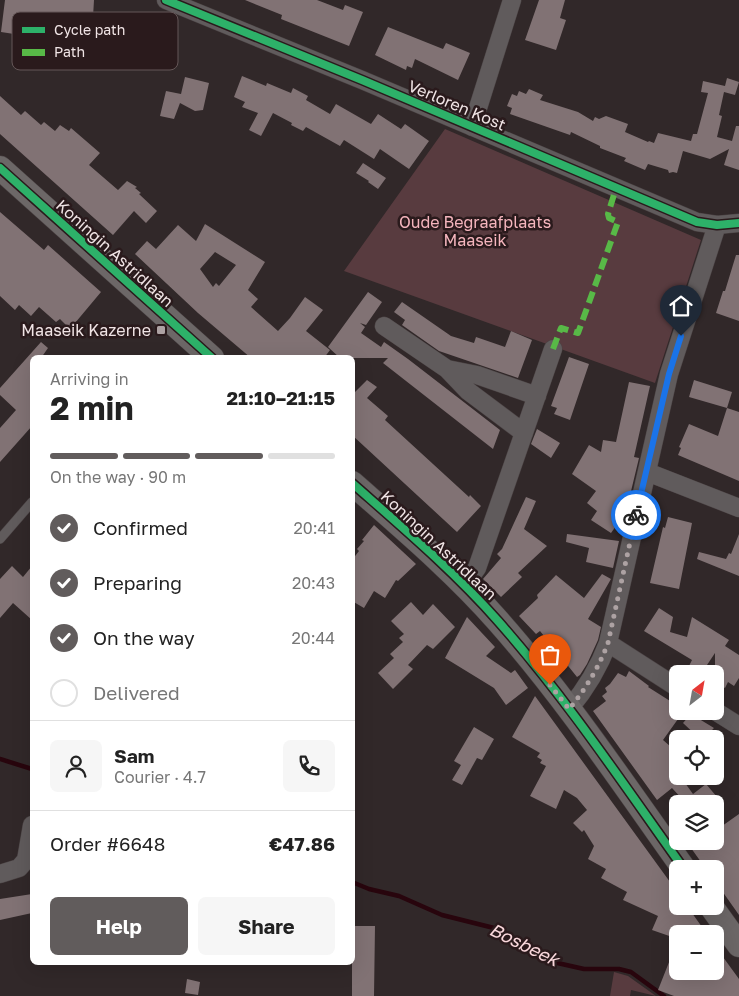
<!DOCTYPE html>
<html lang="en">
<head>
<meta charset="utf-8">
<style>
  :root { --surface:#fff; --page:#f6f6f6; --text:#222; --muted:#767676; --line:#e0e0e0; --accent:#615c5c }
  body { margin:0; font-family:"Golos Text",sans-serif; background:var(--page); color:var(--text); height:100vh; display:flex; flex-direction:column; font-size:19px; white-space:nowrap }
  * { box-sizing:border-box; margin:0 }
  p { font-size:16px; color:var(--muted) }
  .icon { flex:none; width:28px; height:28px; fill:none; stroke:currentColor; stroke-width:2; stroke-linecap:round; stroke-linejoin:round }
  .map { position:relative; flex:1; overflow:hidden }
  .drawer { position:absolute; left:30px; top:355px; width:325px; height:610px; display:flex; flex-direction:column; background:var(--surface); border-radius:8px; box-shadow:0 5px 20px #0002 }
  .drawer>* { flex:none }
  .needle { width:32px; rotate:31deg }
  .buttons { position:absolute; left:669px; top:665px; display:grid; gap:10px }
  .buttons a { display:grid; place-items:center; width:55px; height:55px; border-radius:8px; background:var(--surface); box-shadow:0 5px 20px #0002; font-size:25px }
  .pin { position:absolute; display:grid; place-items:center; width:42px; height:42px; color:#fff; margin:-51px -21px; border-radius:50% 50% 50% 0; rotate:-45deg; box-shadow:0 0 5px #0007 }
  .pin .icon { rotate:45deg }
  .courier { position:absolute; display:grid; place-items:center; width:50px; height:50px; margin:-25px; border:4px solid #1a73e8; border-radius:50%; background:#fff; color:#222; box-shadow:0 1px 6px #0007 }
  .overview em { font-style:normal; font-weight:700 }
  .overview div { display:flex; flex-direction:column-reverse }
  .overview { display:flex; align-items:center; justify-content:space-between; height:85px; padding:0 20px }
  h1 { font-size:32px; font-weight:700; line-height:38px }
  .bar { display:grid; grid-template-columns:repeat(4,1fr); gap:8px 5px; align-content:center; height:60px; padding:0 20px }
  .bar i { height:6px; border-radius:4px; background:var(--line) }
  .bar .active { background:var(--accent) }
  .bar p { grid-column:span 4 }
  .line { display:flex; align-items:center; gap:12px; padding:0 20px; border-top:1px solid var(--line) }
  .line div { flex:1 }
  .round { display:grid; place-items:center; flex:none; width:52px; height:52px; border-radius:8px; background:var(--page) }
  ol { padding:0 20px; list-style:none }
  li { display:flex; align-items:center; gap:15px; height:55px }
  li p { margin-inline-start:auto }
  li .icon { padding:5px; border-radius:50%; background:var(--accent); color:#fff; stroke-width:4 }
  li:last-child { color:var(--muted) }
  li i { width:28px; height:28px; border:2px solid var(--line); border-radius:50% }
  .button { display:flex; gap:10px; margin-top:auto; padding:10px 20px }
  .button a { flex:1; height:58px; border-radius:8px; background:var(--accent); color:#fff; font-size:20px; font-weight:700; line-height:58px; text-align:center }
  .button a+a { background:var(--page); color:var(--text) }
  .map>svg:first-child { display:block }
  .green { fill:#583b3f }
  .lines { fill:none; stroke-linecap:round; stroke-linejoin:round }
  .stream { stroke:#28050d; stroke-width:4.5 }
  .building { fill:#817274; fill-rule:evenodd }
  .service-casing { stroke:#4b4344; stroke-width:10 }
  .minor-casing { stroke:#4b4344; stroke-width:19 }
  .secondary-casing { stroke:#4b4344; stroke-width:25 }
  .service { stroke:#605b5c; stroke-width:9 }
  .minor { stroke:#605b5c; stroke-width:18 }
  .secondary { stroke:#6c6767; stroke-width:24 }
  .quiet { stroke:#58b947; stroke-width:6; stroke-dasharray:12 6; stroke-linecap:butt }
  .cycleway-casing { stroke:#2a1a1c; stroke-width:11 }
  .cycleway { stroke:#2db169; stroke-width:8 }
  .done { stroke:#ada2a3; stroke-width:5; stroke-dasharray:0 9 }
  .route { stroke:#1a73e8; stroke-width:6 }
  .poi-dot { fill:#ada2a3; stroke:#2a1a1c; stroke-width:2 }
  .labels { text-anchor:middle; stroke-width:5; stroke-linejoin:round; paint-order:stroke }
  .street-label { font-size:16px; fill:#f0e4e5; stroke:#2a1a1c }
  .park-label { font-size:16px; fill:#f5b5bd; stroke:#2a1a1c }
  .poi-label { font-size:16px; fill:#f0e4e5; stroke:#2a1a1c; text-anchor:end }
  .water-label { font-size:18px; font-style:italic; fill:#fad8dc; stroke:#2a1a1c }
  .key { fill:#2a1a1c; stroke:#655758; stroke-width:1 }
  .key-label { font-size:14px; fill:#f0e4e5 }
</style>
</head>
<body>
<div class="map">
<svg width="739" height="996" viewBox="0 0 739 996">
  <rect width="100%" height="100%" fill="#312829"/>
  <!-- green -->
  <path class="green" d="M 445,129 L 701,240 L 655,383 L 344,271 Z
    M 614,972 L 628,976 L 656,996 L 631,990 L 630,996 L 610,996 Z"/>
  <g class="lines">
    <!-- stream -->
    <path class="stream" d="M 0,759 L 32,769
      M 352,882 L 369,889 L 399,896 L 442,915 L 498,929 L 534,953 L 553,962 L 584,969 L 619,969 L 631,972 L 664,996"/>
  </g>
  <!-- building -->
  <path class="building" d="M 5,0 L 94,0 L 93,17 L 85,16 L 84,22 L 65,20 L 64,39 L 53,40 L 1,32 Z
    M 245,0 L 317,0 L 343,10 L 345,5 L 363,12 L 349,46 L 281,19 L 282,15 Z
    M 539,0 L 565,0 L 560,18 L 566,20 L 556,50 L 525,40 Z
    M 388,27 L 443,49 L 446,43 L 470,53 L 458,80 L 415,59 L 412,68 L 407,66 L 406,70 L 375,55 Z
    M 242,76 L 266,86 L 267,83 L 291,93 L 293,88 L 308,96 L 306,100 L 330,114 L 336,104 L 371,124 L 378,114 L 401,129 L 405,124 L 429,141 L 409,169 L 380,149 L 374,159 L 344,140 L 340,146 L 306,127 L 303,131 L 291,125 L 292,123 L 273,113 L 261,136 L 249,130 L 258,113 L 242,107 L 245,102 L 234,97 Z
    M 185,77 L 209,83 L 203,110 L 195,111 L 180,103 L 174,119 L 160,116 L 166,91 L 181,94 Z
    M 727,78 L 739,82 L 735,95 L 724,92 L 719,115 L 722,116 L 717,137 L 732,141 L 736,126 L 739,126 L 739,170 L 724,165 L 729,149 L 710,159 L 683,151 L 677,173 L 673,172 L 669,173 L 668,170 L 648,164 L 645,170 L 624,161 L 626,158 L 600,148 L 600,146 L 571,132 L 570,135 L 510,114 L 512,108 L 507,106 L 512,94 L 517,96 L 519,91 L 526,94 L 529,89 L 543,95 L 540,100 L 578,112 L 593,121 L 595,117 L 599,119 L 606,116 L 628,124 L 625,132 L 648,142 L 649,141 L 654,143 L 658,133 L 691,141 L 693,134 L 697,134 L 708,93 L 701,92 L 703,81 L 725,86 Z
    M 0,96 L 21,115 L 25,111 L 41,125 L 44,122 L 55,131 L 60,125 L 69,131 L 71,128 L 100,153 L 89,165 L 118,190 L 127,181 L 137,187 L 135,188 L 141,193 L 139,194 L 157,211 L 146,223 L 134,211 L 113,235 L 0,134 Z
    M 363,163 L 386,178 L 378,189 L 368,182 L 369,181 L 356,173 Z
    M 0,212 L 44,250 L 48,245 L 101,292 L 70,329 L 60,319 L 56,322 L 39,307 L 31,316 L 19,305 L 15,310 L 0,296 Z
    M 205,224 L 265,262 L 248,290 L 258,299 L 251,307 L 278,331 L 290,318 L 305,297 L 323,310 L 306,331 L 330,350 L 324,358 L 251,358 L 198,313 L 135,254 L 147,241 L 156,249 L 178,225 L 196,241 ZM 215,252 L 236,265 L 219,286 L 216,283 L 213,287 L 200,269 Z
    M 736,255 L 739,255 L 739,321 L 716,313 L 723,291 L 725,291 Z
    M 368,292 L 382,302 L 366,325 L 360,323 L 365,327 L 361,333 L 381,347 L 384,342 L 408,359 L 500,430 L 493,449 L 383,363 L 388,358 L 340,358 L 328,347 Z
    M 402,302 L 451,336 L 474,343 L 476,337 L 505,347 L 511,331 L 532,340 L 518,378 L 439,351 L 402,325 L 405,320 L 394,312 Z
    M 41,342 L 48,348 L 41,358 L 32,358 L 32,426 L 0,462 L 0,428 L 16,410 L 0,395 L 0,388 Z
    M 569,357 L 589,364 L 570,420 L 554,414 L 557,408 L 551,406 Z
    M 367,380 L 377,387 L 367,398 L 388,416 L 385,420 L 469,497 L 470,495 L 481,506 L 457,532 L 352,435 L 352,395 Z
    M 694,380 L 732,392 L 727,408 L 689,397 Z
    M 629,382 L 650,386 L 634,457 L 639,458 L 626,512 L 611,533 L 591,520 L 597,511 L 587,503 L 596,491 L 572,474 L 589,445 L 601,452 L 603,440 L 616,442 Z
    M 727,408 L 739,412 L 739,481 L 678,455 L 681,448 L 679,447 L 689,424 L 718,436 Z
    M 537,429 L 560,443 L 551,458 L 531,444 Z
    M 526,497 L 536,501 L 524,529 L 547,546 L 518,573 L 522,577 L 501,597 L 483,579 L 501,558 L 497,554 L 502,549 Z
    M 668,517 L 692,523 L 679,589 L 650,583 L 663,527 L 665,528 Z
    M 374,525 L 416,564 L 398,581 L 396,580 L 385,598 L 374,591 L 364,608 L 352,601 L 352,560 L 359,551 L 357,549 L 364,541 L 362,540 Z
    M 567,534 L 619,541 L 613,568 L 586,562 L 589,548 L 566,542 Z
    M 739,534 L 739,576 L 697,559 L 699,552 L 726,559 L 729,553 L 731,554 Z
    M 12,566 L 23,577 L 32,566 L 32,620 L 13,603 L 0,618 L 0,579 Z
    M 602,574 L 611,579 L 588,619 L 601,627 L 598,640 L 587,664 L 580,675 L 577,677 L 540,631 L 536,634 L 519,616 L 538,598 L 537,595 L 556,575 L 584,598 Z
    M 411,602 L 423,615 L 433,604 L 455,627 L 433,649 L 427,645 L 408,665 L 413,669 L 393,689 L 378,673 L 394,658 L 390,654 L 403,642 L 399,638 L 404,634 L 391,621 Z
    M 659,608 L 673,617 L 670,632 L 687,637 L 692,617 L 729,640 L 725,646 L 739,655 L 739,678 L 734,686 L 728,682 L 725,688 L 715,682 L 715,653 L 701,674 L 689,666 L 692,660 L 644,631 Z
    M 467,617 L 495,647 L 486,656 L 511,673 L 515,670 L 528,688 L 506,705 L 494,688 L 445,658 Z
    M 629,671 L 649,686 L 648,687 L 678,706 L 678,719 L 663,740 L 678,753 L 678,765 L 674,768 L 678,773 L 678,776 L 680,776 L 693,794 L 706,784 L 723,804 L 681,804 L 684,801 L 672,788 L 657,800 L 593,711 L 606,701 L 602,696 L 607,692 L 605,688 L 610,684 L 618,673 L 626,677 Z
    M 535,696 L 678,893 L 678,906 L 687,906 L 707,934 L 678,934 L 678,939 L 652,930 L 658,916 L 623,900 L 627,892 L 601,878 L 606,869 L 588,859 L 594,846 L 584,830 L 582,832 L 573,823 L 587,810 L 577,798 L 564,790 L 556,809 L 530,796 L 546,766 L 540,763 L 542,760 L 537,757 L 540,753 L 512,737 Z
    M 691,714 L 714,728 L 703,739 L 700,739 L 683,723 Z
    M 474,727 L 494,739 L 482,760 L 477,758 L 462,785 L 452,780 L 461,765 L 454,761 Z
    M 739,814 L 739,915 L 715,881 L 715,869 L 706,869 L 691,848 L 701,841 L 715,841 L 715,831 Z
    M 32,894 L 32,913 L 0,920 L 0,899 Z
    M 352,926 L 375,926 L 374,996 L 352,996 Z
    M 677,942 L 678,971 L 715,971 L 715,946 L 739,979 L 739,996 L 674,996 L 658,990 Z
    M 187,979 L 200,982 L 198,995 L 185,993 Z"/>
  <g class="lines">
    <defs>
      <path id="service" d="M 0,539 L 32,502"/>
      <path id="minor" d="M 166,0 L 362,80 L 697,222 L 717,225 L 739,223
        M 472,127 L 512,0
        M 384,326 L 447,369 L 468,391 L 524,433
        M 447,369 L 477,375 L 537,396
        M 647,472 L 739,508
        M 464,586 L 477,568 L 553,349
        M 608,643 L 678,688
        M 569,709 C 585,690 599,667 608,643 L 669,374 L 717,225
        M 715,711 L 739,726
        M 0,874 L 19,868 L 26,860 L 32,825"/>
      <path id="secondary" d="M 0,168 L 212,358
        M 352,483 C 402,527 454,571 498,621 C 566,698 624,785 684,869
        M 711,906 L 739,945"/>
    </defs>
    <!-- service casing -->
    <use href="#service" class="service-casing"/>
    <!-- minor casing -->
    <use href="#minor" class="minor-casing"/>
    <!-- secondary casing -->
    <use href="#secondary" class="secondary-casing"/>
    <!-- service -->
    <use href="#service" class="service"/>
    <!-- minor -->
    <use href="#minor" class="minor"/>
    <!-- secondary -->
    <use href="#secondary" class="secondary"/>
    <!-- quiet -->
    <path class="quiet" d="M 553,349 L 561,328 L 578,333 L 618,222 L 609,218 L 608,214 L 616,188"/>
    <defs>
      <path id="cycleway" d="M 166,0 L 362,80 L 697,222 L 717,225 L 739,223
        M 0,168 L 212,358
        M 352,483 C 402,527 454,571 498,621 C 566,698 624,785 684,869"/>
    </defs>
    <!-- cycleway casing -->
    <use href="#cycleway" class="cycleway-casing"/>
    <!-- cycleway -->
    <use href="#cycleway" class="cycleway"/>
  </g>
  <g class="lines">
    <!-- done -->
    <path class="done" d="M 550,685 L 569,709 C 585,690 599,667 608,643 L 636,515"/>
    <!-- route -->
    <path class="route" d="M 636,515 L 669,374 L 681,336"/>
  </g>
  <!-- markers -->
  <rect class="poi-dot" x="156" y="325" width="10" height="10" rx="2.5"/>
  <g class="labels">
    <!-- street labels -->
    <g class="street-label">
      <text transform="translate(457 105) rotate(23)" y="6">Verloren Kost</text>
      <text transform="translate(115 253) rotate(42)" y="6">Koningin Astridlaan</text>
      <text transform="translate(439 545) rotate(43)" y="6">Koningin Astridlaan</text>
    </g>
    <!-- park labels -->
    <g class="park-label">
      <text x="475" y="228">Oude Begraafplaats<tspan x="475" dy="18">Maaseik</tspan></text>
    </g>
    <!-- poi labels -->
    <g class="poi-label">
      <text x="151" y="336">Maaseik Kazerne</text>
    </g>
    <!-- water labels -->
    <g class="water-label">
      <text transform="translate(524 945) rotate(26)" y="6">Bosbeek</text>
    </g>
  </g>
  <!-- legend -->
  <rect x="12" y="12" width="166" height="58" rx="8" class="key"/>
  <rect x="22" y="27" width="23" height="6" fill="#2db169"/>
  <rect x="22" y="49" width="23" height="7" fill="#58b947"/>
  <g class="key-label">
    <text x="54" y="35">Cycle path</text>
    <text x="54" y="57">Path</text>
  </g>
</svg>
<div class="buttons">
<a><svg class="needle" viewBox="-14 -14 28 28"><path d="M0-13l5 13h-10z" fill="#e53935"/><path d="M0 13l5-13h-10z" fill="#767676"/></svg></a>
<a><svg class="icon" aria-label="locate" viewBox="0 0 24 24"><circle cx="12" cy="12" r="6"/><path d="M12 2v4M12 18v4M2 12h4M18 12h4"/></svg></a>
<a><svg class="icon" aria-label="layers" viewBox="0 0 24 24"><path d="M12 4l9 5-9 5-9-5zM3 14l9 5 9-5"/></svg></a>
<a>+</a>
<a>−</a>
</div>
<div class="pin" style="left:550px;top:685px;background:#ea580c"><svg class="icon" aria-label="bag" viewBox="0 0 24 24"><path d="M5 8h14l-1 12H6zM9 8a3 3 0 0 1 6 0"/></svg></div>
<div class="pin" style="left:681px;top:336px;background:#1f2937"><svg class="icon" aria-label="home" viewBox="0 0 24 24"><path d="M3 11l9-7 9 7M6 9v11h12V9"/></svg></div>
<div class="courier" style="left:636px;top:515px"><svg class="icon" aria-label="bike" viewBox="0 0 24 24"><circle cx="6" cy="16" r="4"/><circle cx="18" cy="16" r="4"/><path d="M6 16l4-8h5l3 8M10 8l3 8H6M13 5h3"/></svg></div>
<section class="drawer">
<div class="overview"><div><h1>2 min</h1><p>Arriving in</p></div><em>21:10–21:15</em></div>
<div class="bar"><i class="active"></i><i class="active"></i><i class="active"></i><i></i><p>On the way · 90 m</p></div>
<ol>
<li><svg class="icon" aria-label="check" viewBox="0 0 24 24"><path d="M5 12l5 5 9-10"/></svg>Confirmed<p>20:41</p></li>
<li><svg class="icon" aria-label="check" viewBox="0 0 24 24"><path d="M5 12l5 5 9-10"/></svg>Preparing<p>20:43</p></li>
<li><svg class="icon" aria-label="check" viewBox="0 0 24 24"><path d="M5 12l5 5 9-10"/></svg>On the way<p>20:44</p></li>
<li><i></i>Delivered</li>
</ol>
<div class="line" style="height:90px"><a class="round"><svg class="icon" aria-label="person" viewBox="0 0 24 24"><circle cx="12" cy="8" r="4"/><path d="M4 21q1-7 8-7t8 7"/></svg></a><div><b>Sam</b><p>Courier · 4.7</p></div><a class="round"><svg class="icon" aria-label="phone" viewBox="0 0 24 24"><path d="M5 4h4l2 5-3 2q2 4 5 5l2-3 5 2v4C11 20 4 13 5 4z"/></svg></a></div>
<div class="line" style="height:65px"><div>Order #6648</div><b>€47.86</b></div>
<div class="button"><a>Help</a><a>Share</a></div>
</section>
</div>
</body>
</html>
